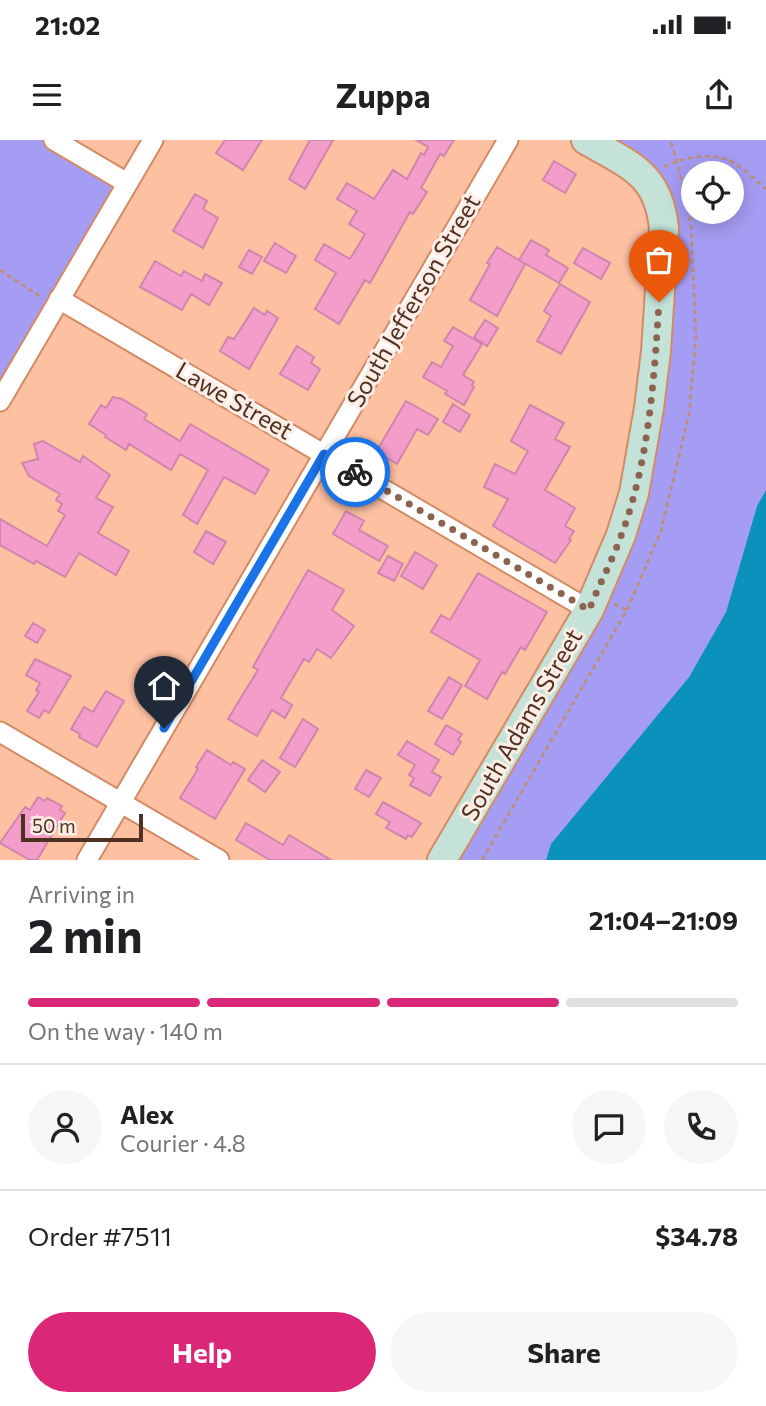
<!DOCTYPE html>
<html lang="en">
<head>
<meta charset="utf-8">
<style>
  :root { --surface:#fff; --page:#f6f6f6; --text:#202124; --muted:#757577; --line:#e0e0e0; --accent:#db2777 }
  body { margin:0; font-family:Commissioner,sans-serif; background:var(--page); color:var(--text); height:100vh; display:flex; flex-direction:column; font-size:26px; white-space:nowrap }
  * { box-sizing:border-box; margin:0 }
  p { font-size:23px; color:var(--muted) }
  .icon { flex:none; width:38px; height:38px; fill:none; stroke:currentColor; stroke-width:2; stroke-linecap:round; stroke-linejoin:round }
  .map { position:relative; height:720px; overflow:hidden }
  .panel { display:flex; flex-direction:column; background:var(--surface); flex:1 }
  .panel>* { flex:none }
  .fabs { position:absolute; left:681px; top:21px; display:grid; gap:14px }
  .fabs a { display:grid; place-items:center; width:63px; height:63px; border-radius:50%; background:var(--surface); box-shadow:0 4px 18px #0003; font-size:35px }
  .scale { position:absolute; left:21px; bottom:18px; width:122px; box-sizing:border-box; padding-left:7px; border:4px solid #4f3121; border-top:0; font-size:19px; line-height:24px; white-space:nowrap; color:#4f3121; -webkit-text-stroke:5px #fdede5; paint-order:stroke }
  .pin { position:absolute; display:grid; place-items:center; width:60px; height:60px; color:#fff; margin:-72px -30px; border-radius:50% 50% 50% 0; rotate:-45deg; box-shadow:0 0 7px #0007 }
  .pin .icon { rotate:45deg }
  .courier { position:absolute; display:grid; place-items:center; width:70px; height:70px; margin:-35px; border:5px solid #1a73e8; border-radius:50%; background:#fff; color:#222; box-shadow:0 2px 9px #0007 }
  .head em { font-style:normal; font-weight:700 }
  .head div { display:flex; flex-direction:column-reverse }
  .head { display:flex; align-items:center; justify-content:space-between; height:119px; padding:0 28px }
  h1 { font-size:46px; font-weight:700; line-height:52px }
  .bar { display:grid; grid-template-columns:repeat(4,1fr); gap:10px 7px; align-content:center; height:84px; padding:0 28px }
  .bar i { height:9px; border-radius:5px; background:var(--line) }
  .bar .selected { background:var(--accent) }
  .bar p { grid-column:span 4 }
  .line { display:flex; align-items:center; gap:18px; padding:0 28px; border-top:2px solid var(--line) }
  .line div { flex:1 }
  .round { display:grid; place-items:center; flex:none; width:74px; height:74px; border-radius:37px; background:var(--page) }
  .primary-button { display:flex; gap:14px; margin-top:auto; padding:14px 28px }
  .primary-button a { flex:1; height:80px; border-radius:42px; background:var(--accent); color:#fff; font-size:28px; font-weight:700; line-height:80px; text-align:center }
  .primary-button a+a { background:var(--page); color:var(--text) }
  .status { display:flex; justify-content:space-between; align-items:center; height:49px; padding:0 35px; background:var(--surface); direction:ltr }
  .status svg { height:19px; fill:currentColor }
  header { display:flex; justify-content:space-between; align-items:center; height:91px; padding:0 28px; background:var(--surface); font-size:32px; font-weight:700 }
  .map>svg:first-child { display:block }
  .green { fill:#a59cf3; fill-rule:evenodd }
  .water { fill:#0a92bd }
  .building { fill:#f49cca; stroke:#d086ac; stroke-width:2 }
  .lines { fill:none; stroke-linecap:round; stroke-linejoin:round }
  .street-casing { stroke:#d38b65; stroke-width:23 }
  .secondary-casing { stroke:#d38b65; stroke-width:32 }
  .path { stroke:#bf8d73; stroke-width:2.5; stroke-dasharray:5 3.5; stroke-linecap:butt }
  .street { stroke:#fff; stroke-width:19 }
  .secondary { stroke:#c4e2d8; stroke-width:28 }
  .done { stroke:#8c634e; stroke-width:7; stroke-dasharray:0 12.6 }
  .route { stroke:#1a73e8; stroke-width:9 }
  .labels { text-anchor:middle; stroke-width:6; stroke-linejoin:round; paint-order:stroke }
  .street-label { font-size:24px; fill:#4f3121; stroke:#fdede5 }
</style>
</head>
<body>
<div class="status"><b>21:02</b><svg viewBox="0 0 49 12"><path d="M0 12V9h3v3zM5 12V6h3v6zM10 12V3h3v9zM15 12V0h3v12zM26 1h20v11H26zM47 4h2v5h-2z"/></svg></div>
<header><svg class="icon" aria-label="menu" viewBox="0 0 24 24"><path d="M4 6h16M4 12h16M4 18h16"/></svg>Zuppa<svg class="icon" aria-label="share" viewBox="0 0 24 24"><path d="M12 15V3M7 8l5-5 5 5M5 13v7h14v-7"/></svg></header>
<div class="map">
<svg width="766" height="720" viewBox="0 0 766 720">
  <rect width="100%" height="100%" fill="#fdc0a1"/>
  <!-- green -->
  <path class="green" d="M 0,0 L 54,0 L 127,43 L 0,261 Z
    M 613,0 L 766,0 L 766,350 L 757,366 L 726,472 L 689,537 L 552,704 L 546,720 L 457,720 L 624,421 L 654,326 L 665,260 L 675,114 L 676,65 L 668,47 L 651,23 ZM 693,33 L 732,33 L 732,72 L 693,72 Z"/>
  <!-- water -->
  <path class="water" d="M 766,350 L 766,720 L 546,720 L 551,704 L 689,537 L 726,472 L 757,366 Z"/>
  <!-- building -->
  <path class="building" d="M 225,0 L 262,0 L 243,30 L 216,13 Z
    M 310,0 L 333,0 L 305,49 L 289,39 Z
    M 416,0 L 454,0 L 444,16 L 440,14 L 421,48 L 427,52 L 413,74 L 410,72 L 370,143 L 365,140 L 339,184 L 315,169 L 336,133 L 315,120 L 324,104 L 350,119 L 365,94 L 349,84 L 357,71 L 337,59 L 347,43 L 374,59 L 393,30 L 407,39 L 421,13 L 424,15 L 428,7 Z
    M 554,21 L 576,34 L 565,53 L 543,40 Z
    M 195,54 L 207,61 L 203,69 L 218,78 L 203,108 L 173,91 Z
    M 531,100 L 549,110 L 546,115 L 568,128 L 559,143 L 519,120 Z
    M 275,103 L 296,116 L 286,133 L 264,121 Z
    M 497,107 L 525,124 L 497,176 L 470,160 L 490,124 L 487,123 Z
    M 583,108 L 610,123 L 601,139 L 574,123 Z
    M 249,110 L 262,117 L 252,134 L 239,127 Z
    M 155,121 L 181,136 L 184,131 L 202,141 L 205,134 L 222,143 L 209,165 L 191,154 L 182,170 L 140,147 Z
    M 560,144 L 590,162 L 561,214 L 537,201 L 551,176 L 544,171 Z
    M 254,168 L 265,175 L 267,171 L 278,178 L 249,229 L 220,211 L 228,197 L 234,199 Z
    M 485,180 L 498,188 L 487,206 L 474,197 Z
    M 453,187 L 482,204 L 463,235 L 474,242 L 472,245 L 474,247 L 464,265 L 445,254 L 447,251 L 423,237 L 432,222 L 441,227 L 453,206 L 444,201 Z
    M 297,206 L 314,217 L 311,223 L 320,229 L 308,250 L 280,234 Z
    M 113,257 L 122,259 L 147,274 L 144,279 L 180,301 L 190,284 L 269,330 L 255,354 L 224,337 L 197,384 L 183,375 L 208,330 L 180,314 L 171,330 L 129,304 L 126,310 L 105,297 L 106,295 L 89,284 L 101,265 L 106,268 Z
    M 406,261 L 438,279 L 428,295 L 417,289 L 397,324 L 376,312 Z
    M 453,264 L 470,275 L 460,292 L 443,282 Z
    M 530,265 L 564,283 L 555,299 L 570,307 L 545,350 L 575,368 L 565,386 L 574,391 L 569,399 L 571,400 L 555,423 L 493,386 L 508,359 L 484,347 L 495,324 L 515,334 L 528,311 L 511,301 Z
    M 43,301 L 80,322 L 83,316 L 110,335 L 96,358 L 113,367 L 98,393 L 129,411 L 116,435 L 79,413 L 65,437 L 36,421 L 34,424 L 0,405 L 0,379 L 47,406 L 65,375 L 58,371 L 62,364 L 56,360 L 60,354 L 29,336 L 22,323 L 38,319 L 34,304 Z
    M 346,371 L 364,381 L 359,390 L 388,406 L 379,421 L 333,394 Z
    M 206,391 L 226,402 L 213,424 L 194,412 Z
    M 415,412 L 437,425 L 423,449 L 401,436 Z
    M 388,416 L 403,424 L 394,441 L 378,433 Z
    M 308,430 L 344,450 L 332,470 L 354,486 L 331,518 L 317,509 L 309,522 L 304,519 L 281,558 L 292,565 L 285,578 L 272,570 L 257,596 L 228,579 L 258,530 L 253,527 Z
    M 478,433 L 547,472 L 525,510 L 521,507 L 505,534 L 502,532 L 487,559 L 465,546 L 480,520 L 431,492 L 441,475 L 450,480 Z
    M 33,483 L 45,490 L 37,503 L 25,496 Z
    M 35,519 L 71,536 L 49,573 L 44,570 L 39,578 L 27,571 L 39,552 L 36,550 L 40,543 L 26,535 Z
    M 449,537 L 462,545 L 442,579 L 428,571 Z
    M 106,551 L 124,561 L 97,607 L 79,597 L 80,594 L 71,589 L 84,567 L 93,572 Z
    M 303,579 L 318,589 L 295,627 L 280,618 Z
    M 446,585 L 462,594 L 458,600 L 461,602 L 453,615 L 435,604 Z
    M 407,601 L 439,620 L 432,632 L 441,637 L 430,656 L 410,645 L 414,638 L 409,635 L 415,625 L 398,615 Z
    M 207,610 L 231,625 L 233,622 L 245,629 L 215,679 L 180,658 L 198,629 L 196,627 Z
    M 262,620 L 280,632 L 265,652 L 248,640 Z
    M 366,630 L 381,638 L 369,657 L 355,649 Z
    M 38,657 L 45,661 L 47,658 L 62,666 L 60,670 L 65,673 L 37,720 L 30,720 L 0,703 L 25,667 L 30,670 Z
    M 383,662 L 421,683 L 412,697 L 408,695 L 406,699 L 386,688 L 390,682 L 376,674 Z
    M 246,683 L 283,705 L 289,695 L 331,720 L 270,720 L 236,700 Z"/>
  <g class="lines">
    <defs>
      <path id="street" d="M 54,0 L 127,43
        M 59,159 L 589,470
        M 0,261 L 153,0
        M 0,592 L 219,720
        M 87,720 L 508,0"/>
      <path id="secondary" d="M 442,720 L 589,470 L 621,395 L 634,353 L 649,268 L 656,211 L 664,89 C 659,33 629,25 586,0"/>
    </defs>
    <!-- street casing -->
    <use href="#street" class="street-casing"/>
    <!-- secondary casing -->
    <use href="#secondary" class="secondary-casing"/>
    <!-- path -->
    <path class="path" d="M 664,27 C 683,17 710,12 730,21 C 743,27 755,40 766,49
      M 0,130 L 41,157
      M 614,464 L 627,470
      M 482,720 L 627,470 L 661,391 L 689,274 L 696,196 L 691,84 L 677,21 L 670,0"/>
    <!-- street -->
    <use href="#street" class="street"/>
    <!-- secondary -->
    <use href="#secondary" class="secondary"/>
  </g>
  <g class="lines">
    <!-- done -->
    <path class="done" d="M 355,332 L 589,470 C 599,445 612,421 621,396 C 649,322 654,240 659,162"/>
    <!-- route -->
    <path class="route" d="M 164,588 L 324,314 L 355,332"/>
  </g>
  <g class="labels">
    <!-- street labels -->
    <g class="street-label">
      <text transform="translate(414 161) rotate(-60)" y="8">South Jefferson Street</text>
      <text transform="translate(234 261) rotate(30)" y="8">Lawe Street</text>
      <text transform="translate(522 585) rotate(-60)" y="8">South Adams Street</text>
    </g>
  </g>
</svg>
<div class="fabs">
<a><svg class="icon" aria-label="locate" viewBox="0 0 24 24"><circle cx="12" cy="12" r="6"/><path d="M12 2v4M12 18v4M2 12h4M18 12h4"/></svg></a>
</div>
<div class="scale">50 m</div>
<div class="pin" style="left:659px;top:162px;background:#ea580c"><svg class="icon" aria-label="bag" viewBox="0 0 24 24"><path d="M5 8h14l-1 12H6zM9 8a3 3 0 0 1 6 0"/></svg></div>
<div class="pin" style="left:164px;top:588px;background:#1f2937"><svg class="icon" aria-label="home" viewBox="0 0 24 24"><path d="M3 11l9-7 9 7M6 9v11h12V9"/></svg></div>
<div class="courier" style="left:355px;top:332px"><svg class="icon" aria-label="bike" viewBox="0 0 24 24"><circle cx="6" cy="16" r="4"/><circle cx="18" cy="16" r="4"/><path d="M6 16l4-8h5l3 8M10 8l3 8H6M13 5h3"/></svg></div>
</div>
<section class="panel">
<div class="head"><div><h1>2 min</h1><p>Arriving in</p></div><em>21:04–21:09</em></div>
<div class="bar"><i class="selected"></i><i class="selected"></i><i class="selected"></i><i></i><p>On the way · 140 m</p></div>
<div class="line" style="height:126px"><a class="round"><svg class="icon" aria-label="person" viewBox="0 0 24 24"><circle cx="12" cy="8" r="4"/><path d="M4 21q1-7 8-7t8 7"/></svg></a><div><b>Alex</b><p>Courier · 4.8</p></div><a class="round"><svg class="icon" aria-label="chat" viewBox="0 0 24 24"><path d="M4 5h16v11H9l-5 4z"/></svg></a><a class="round"><svg class="icon" aria-label="phone" viewBox="0 0 24 24"><path d="M5 4h4l2 5-3 2q2 4 5 5l2-3 5 2v4C11 20 4 13 5 4z"/></svg></a></div>
<div class="line" style="height:91px"><div>Order #7511</div><b>$34.78</b></div>
<div class="primary-button"><a>Help</a><a>Share</a></div>
</section>
</body>
</html>
